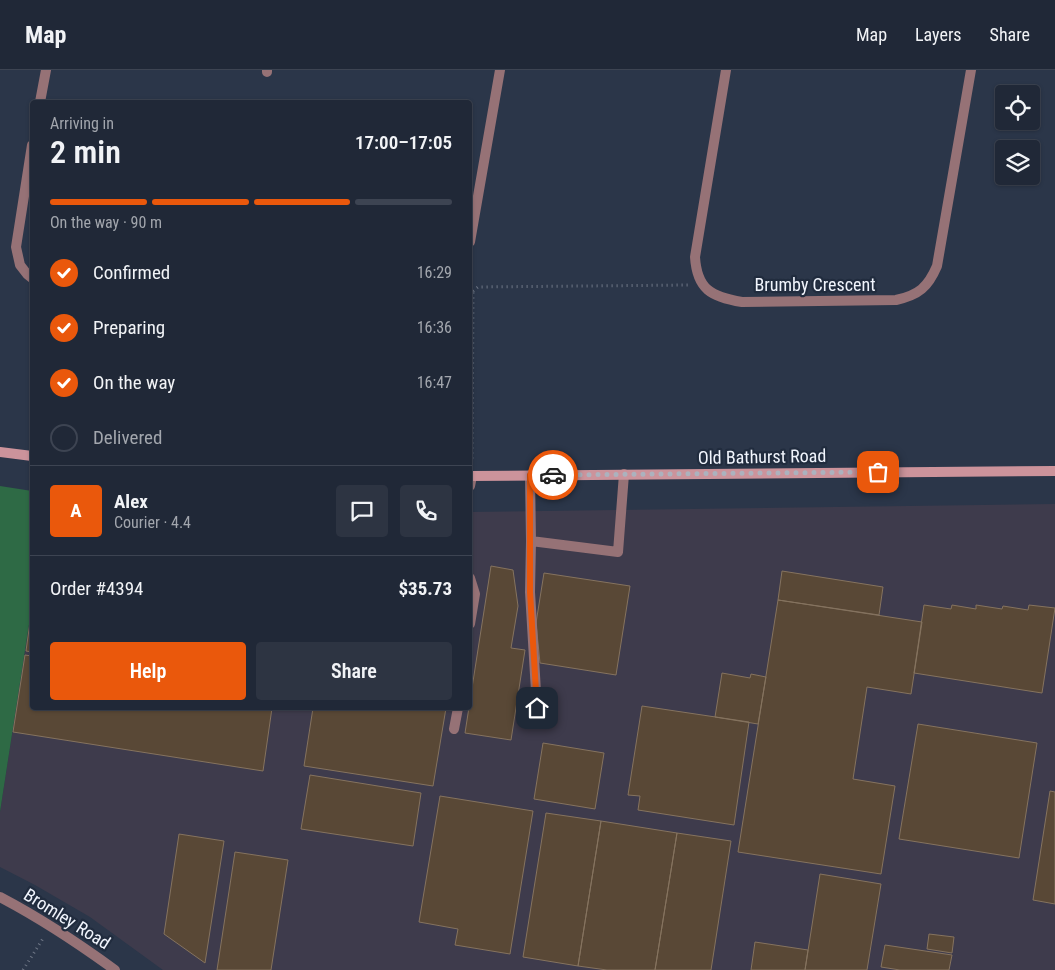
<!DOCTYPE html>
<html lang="en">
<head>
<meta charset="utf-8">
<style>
  :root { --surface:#202837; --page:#2d3442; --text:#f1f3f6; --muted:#a2a6ad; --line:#3d4452; --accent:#ea580c }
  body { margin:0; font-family:"Roboto Condensed",sans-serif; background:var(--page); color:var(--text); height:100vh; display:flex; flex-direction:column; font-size:19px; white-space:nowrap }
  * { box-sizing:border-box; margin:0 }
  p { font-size:16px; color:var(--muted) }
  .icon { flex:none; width:28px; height:28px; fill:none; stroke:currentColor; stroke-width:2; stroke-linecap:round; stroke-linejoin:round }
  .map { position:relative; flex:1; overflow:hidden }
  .details { position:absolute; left:30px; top:30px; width:442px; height:610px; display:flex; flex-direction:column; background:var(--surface); border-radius:5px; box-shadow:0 1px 4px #0004,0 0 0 1px var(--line) }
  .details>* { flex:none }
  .buttons { position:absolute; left:995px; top:15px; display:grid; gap:10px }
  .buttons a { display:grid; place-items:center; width:45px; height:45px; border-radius:5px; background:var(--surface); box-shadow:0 1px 4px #0004,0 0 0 1px var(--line); font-size:25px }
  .pin { position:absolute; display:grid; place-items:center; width:42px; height:42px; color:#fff; margin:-21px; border-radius:10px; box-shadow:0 2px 8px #0006 }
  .courier { position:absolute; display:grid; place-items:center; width:50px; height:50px; margin:-25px; border:4px solid #ea580c; border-radius:50%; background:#fff; color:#222; box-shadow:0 1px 6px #0007 }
  .summary em { font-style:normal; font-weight:600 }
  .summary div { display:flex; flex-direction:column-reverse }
  .summary { display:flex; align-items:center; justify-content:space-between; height:85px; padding:0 20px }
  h1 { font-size:32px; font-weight:600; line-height:38px }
  .bar { display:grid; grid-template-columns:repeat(4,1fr); gap:8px 5px; align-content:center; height:60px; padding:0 20px }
  .bar i { height:6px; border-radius:4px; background:var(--line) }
  .bar .current { background:var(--accent) }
  .bar p { grid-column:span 4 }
  .line { display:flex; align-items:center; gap:12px; padding:0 20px; border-top:1px solid var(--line) }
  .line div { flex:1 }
  .round { display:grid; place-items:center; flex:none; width:52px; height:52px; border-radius:5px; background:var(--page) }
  ol { padding:0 20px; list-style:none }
  li { display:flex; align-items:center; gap:15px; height:55px }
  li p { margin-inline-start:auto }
  li .icon { padding:5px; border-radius:50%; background:var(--accent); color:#fff; stroke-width:4 }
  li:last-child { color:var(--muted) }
  li i { width:28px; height:28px; border:2px solid var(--line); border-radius:50% }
  .action { display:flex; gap:10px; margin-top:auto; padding:10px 20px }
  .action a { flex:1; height:58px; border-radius:5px; background:var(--accent); color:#fff; font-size:20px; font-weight:600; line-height:58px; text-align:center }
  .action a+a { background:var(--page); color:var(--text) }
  header { display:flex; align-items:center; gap:30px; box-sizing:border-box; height:70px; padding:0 25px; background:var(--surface); border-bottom:1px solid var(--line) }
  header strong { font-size:24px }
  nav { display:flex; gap:28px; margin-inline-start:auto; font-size:18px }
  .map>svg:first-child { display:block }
  .industrial { fill:#3e3b4c }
  .green { fill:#2e6a45 }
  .building { fill:#594836; stroke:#85735f }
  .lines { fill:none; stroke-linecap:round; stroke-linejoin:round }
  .path { stroke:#6f7786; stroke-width:3; stroke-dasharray:1 4; stroke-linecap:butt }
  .service { stroke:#967276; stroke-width:10 }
  .minor { stroke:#967276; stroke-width:10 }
  .secondary { stroke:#cc939b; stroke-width:10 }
  .done { stroke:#acb2be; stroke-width:5; stroke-dasharray:0 9 }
  .route { stroke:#ea580c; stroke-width:6 }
  .labels { text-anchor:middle; stroke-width:4.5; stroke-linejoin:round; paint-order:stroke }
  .street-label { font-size:18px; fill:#f1f5fd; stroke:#212c3e }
</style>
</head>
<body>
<header>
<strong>Map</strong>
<nav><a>Map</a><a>Layers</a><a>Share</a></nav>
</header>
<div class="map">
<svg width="1055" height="900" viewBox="0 0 1055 900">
  <rect width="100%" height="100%" fill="#2b3649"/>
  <!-- industrial -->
  <path class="industrial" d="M 1055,434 L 1055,900 L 163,900 L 90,847 L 35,815 L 0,797 L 0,742 L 32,535 L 32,638 L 470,638 L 470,442 Z"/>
  <!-- green -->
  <path class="green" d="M 0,416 L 32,421 L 32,535 L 0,742 Z"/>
  <!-- building -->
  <path class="building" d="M 491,496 L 513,500 L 518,536 L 511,578 L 525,580 L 511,670 L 465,663 Z
    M 782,501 L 883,517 L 879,545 L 778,530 Z
    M 544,503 L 630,516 L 616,605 L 540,593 L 536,553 Z
    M 778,530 L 922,552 L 911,624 L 867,617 L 853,709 L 895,716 L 881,804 L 738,782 Z
    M 924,535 L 951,539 L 952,535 L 976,539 L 976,535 L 1002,539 L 1003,536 L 1028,540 L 1029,535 L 1055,538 L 1042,623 L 914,603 Z
    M 32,538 L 32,582 L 26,581 Z
    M 25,585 L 32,586 L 32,638 L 272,638 L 263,701 L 13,662 Z
    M 722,603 L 750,608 L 751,604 L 766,607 L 758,654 L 715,647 Z
    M 642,636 L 749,652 L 734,755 L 638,740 L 640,726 L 628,725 Z
    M 313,638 L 446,638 L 433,716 L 304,696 Z
    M 918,654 L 1037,673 L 1019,788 L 899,769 Z
    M 543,673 L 604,683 L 595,739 L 534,729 Z
    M 310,705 L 421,723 L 413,776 L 301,759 Z
    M 1050,721 L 1055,722 L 1055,834 L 1033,830 Z
    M 440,726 L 533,741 L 510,884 L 455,875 L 458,859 L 419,852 Z
    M 546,743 L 601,751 L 578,896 L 523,887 Z
    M 601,751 L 677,763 L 655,900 L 607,900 L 578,896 Z
    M 677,763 L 731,771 L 711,900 L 655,900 Z
    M 179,764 L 224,771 L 205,893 L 164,864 Z
    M 235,782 L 288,790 L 271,900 L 217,900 Z
    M 820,804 L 881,814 L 867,900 L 805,900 Z
    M 929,864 L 954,867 L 952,883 L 927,879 Z
    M 755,872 L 808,880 L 805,900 L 751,900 Z
    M 885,875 L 952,885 L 949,900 L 900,900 L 881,897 Z"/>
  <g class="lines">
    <!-- path -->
    <path class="path" d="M 470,219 L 473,221 L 472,392
      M 473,221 L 478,217 L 689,215
      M 23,900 L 44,867"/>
    <!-- service -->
    <path class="service" d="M 530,405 L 531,471 L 618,482 L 624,404
      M 470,416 L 472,406
      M 531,471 L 530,522 L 537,638
      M 470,508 L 475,524 L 470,554
      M 454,659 L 458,638"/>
    <!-- minor -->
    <path class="minor" d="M 726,0 L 695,187 C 697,219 711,227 742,232 L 896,230 C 919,225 928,217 937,196 L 971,0
      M 267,2 L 267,0
      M 40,32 L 46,0
      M 32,75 L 16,177 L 20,195 L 27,204 L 32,208
      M 470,172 L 500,0
      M 0,827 C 40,848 78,873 115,900"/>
    <!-- secondary -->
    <path class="secondary" d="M 0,382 L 32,386
      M 470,406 L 1055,401"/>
  </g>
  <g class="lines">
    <!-- done -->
    <path class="done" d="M 553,405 L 878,402"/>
    <!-- route -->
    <path class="route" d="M 537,638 L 530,522 L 530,405 L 553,405"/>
  </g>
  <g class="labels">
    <!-- street labels -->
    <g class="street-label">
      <text x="815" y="221">Brumby Crescent</text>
      <text transform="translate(762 387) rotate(-1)" y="6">Old Bathurst Road</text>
      <text transform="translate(67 849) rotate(32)" y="6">Bromley Road</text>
    </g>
  </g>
</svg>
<div class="buttons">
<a><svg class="icon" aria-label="locate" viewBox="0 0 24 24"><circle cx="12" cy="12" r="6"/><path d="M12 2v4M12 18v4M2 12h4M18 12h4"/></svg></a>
<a><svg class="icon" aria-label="layers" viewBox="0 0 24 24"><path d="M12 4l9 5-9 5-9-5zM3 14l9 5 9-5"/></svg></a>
</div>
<div class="pin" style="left:878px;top:402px;background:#ea580c"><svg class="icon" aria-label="bag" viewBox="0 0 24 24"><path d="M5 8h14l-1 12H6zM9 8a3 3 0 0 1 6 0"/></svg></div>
<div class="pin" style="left:537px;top:638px;background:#1f2937"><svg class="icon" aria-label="home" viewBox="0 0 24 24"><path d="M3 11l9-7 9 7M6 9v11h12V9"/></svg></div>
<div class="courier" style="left:553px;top:405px"><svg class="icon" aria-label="car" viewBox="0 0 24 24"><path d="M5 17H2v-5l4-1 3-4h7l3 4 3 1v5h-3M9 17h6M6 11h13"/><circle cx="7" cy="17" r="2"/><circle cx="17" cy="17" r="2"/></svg></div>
<section class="details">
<div class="summary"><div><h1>2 min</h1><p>Arriving in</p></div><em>17:00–17:05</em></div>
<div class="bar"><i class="current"></i><i class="current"></i><i class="current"></i><i></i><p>On the way · 90 m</p></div>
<ol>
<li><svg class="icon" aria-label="check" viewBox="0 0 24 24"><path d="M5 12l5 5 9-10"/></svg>Confirmed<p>16:29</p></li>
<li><svg class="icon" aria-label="check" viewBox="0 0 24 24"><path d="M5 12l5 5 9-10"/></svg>Preparing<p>16:36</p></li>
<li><svg class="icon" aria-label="check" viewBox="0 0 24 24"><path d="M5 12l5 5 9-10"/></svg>On the way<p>16:47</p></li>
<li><i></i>Delivered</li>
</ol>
<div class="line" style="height:90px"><b class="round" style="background:var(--accent);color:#fff">A</b><div><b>Alex</b><p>Courier · 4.4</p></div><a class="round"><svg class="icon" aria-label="chat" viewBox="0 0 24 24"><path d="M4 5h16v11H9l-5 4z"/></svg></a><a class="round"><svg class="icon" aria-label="phone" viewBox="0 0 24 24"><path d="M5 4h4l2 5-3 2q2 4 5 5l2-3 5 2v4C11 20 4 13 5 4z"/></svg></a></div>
<div class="line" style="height:65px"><div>Order #4394</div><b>$35.73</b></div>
<div class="action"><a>Help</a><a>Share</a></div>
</section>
</div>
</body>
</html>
